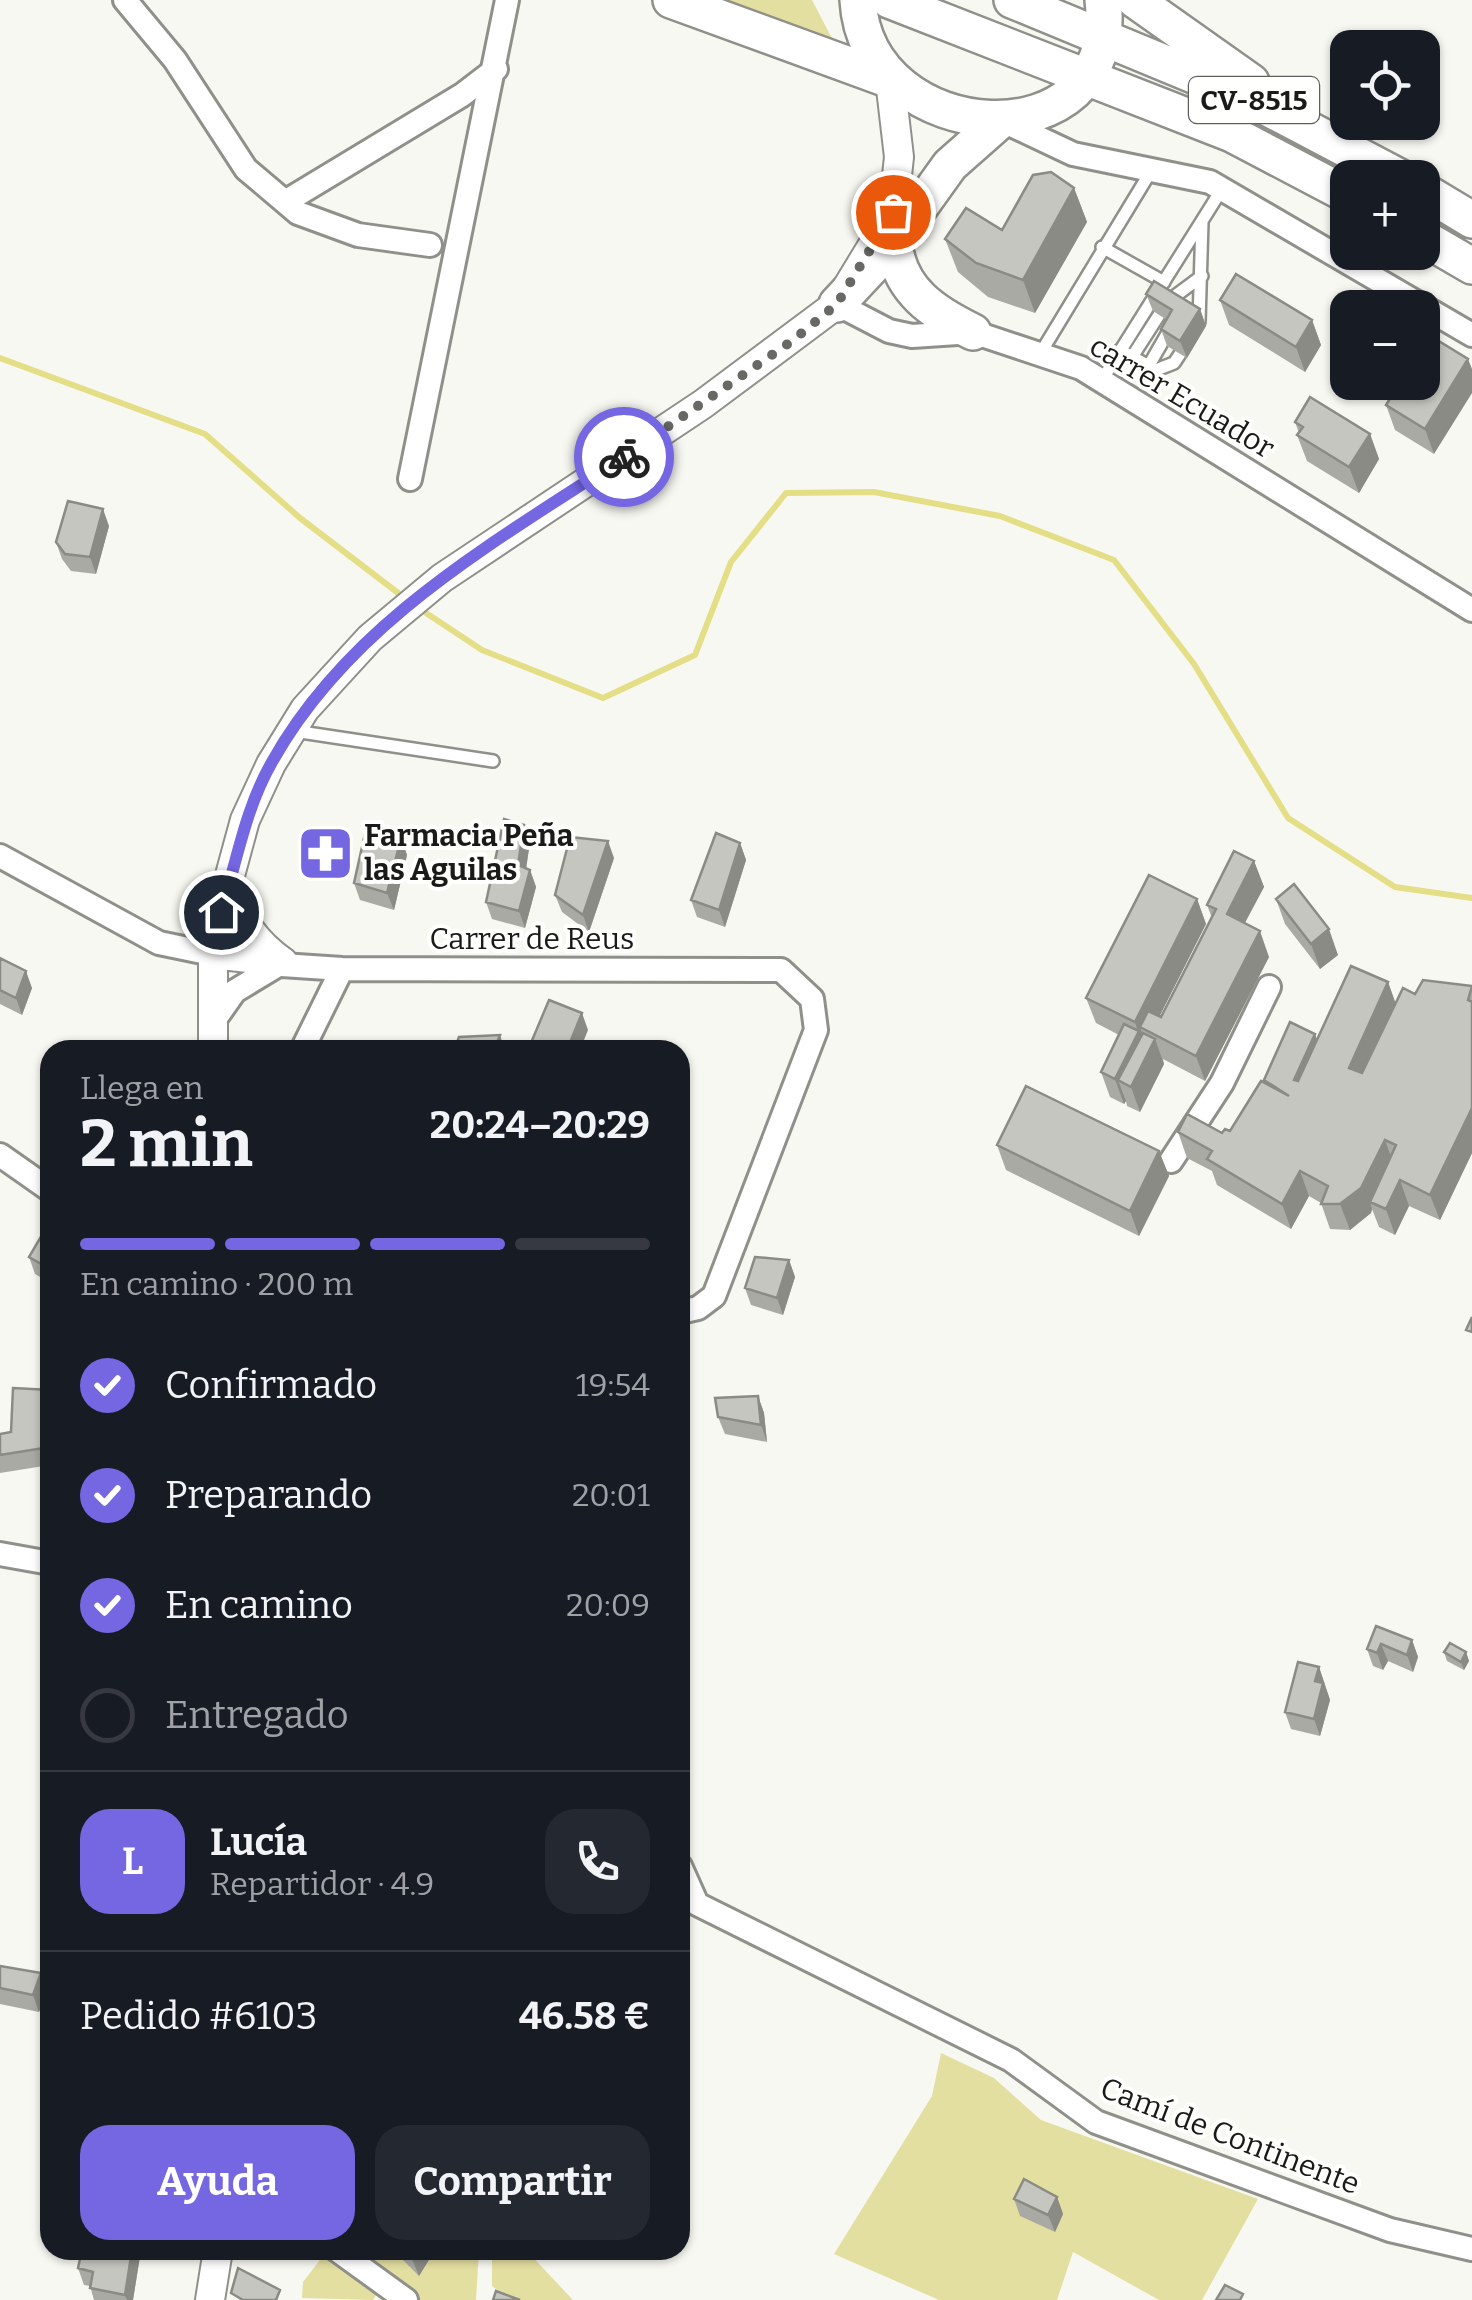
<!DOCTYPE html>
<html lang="es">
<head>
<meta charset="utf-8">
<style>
  :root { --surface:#171b24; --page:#242831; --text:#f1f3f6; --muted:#9ea1a6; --line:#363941; --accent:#7566e1 }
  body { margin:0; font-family:Bitter,serif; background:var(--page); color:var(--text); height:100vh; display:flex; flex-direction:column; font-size:38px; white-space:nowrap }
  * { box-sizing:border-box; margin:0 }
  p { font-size:32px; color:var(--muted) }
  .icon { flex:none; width:55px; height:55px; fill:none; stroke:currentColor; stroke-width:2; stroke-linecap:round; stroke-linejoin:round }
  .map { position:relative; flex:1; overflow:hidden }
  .details { position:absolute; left:40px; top:1040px; width:650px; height:1220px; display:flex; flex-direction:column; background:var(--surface); border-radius:30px; box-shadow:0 2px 8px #0004 }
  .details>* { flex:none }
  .buttons { position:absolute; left:1330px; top:30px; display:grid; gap:20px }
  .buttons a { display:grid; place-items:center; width:110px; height:110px; border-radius:20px; background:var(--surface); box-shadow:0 2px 8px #0004; font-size:50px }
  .pin { position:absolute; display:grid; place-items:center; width:85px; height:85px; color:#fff; margin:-42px; border:5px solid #fff; border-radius:50%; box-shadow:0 2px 10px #0007 }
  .courier { position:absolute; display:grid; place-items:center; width:100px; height:100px; margin:-50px; border:8px solid #7566e1; border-radius:50%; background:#fff; color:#222; box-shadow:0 2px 12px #0007 }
  .head em { font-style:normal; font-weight:700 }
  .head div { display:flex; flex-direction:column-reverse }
  .head { display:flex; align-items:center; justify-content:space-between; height:170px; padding:0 40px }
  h1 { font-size:65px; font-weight:700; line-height:75px }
  .bar { display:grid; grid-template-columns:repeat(4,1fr); gap:15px 10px; align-content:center; height:120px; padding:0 40px }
  .bar i { height:12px; border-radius:8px; background:var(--line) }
  .bar .on { background:var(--accent) }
  .bar p { grid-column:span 4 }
  .line { display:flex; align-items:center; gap:25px; padding:0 40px; border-top:2px solid var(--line) }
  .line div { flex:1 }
  .round { display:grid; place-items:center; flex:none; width:105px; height:105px; border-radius:30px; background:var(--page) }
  ol { padding:0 40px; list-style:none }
  li { display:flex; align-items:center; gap:30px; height:110px }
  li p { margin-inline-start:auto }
  li .icon { padding:10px; border-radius:50%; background:var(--accent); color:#fff; stroke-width:4 }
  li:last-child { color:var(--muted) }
  li i { width:55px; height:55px; border:5px solid var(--line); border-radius:50% }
  .primary-button { display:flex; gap:20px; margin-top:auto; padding:20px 40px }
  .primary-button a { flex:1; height:115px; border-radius:30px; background:var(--accent); color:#fff; font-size:40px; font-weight:700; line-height:115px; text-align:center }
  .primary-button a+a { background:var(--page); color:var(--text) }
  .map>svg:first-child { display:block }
  .green { fill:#e3dfa1 }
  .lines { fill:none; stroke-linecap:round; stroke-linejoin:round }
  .stream { stroke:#e4de86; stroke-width:6 }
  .service-casing { stroke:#90908b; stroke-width:16 }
  .minor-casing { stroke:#90908b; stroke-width:28 }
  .tertiary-casing { stroke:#90908b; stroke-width:32 }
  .primary-casing { stroke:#90908b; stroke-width:40 }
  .service { stroke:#fff; stroke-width:11 }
  .minor { stroke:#fff; stroke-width:22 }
  .tertiary { stroke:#fff; stroke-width:28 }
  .primary { stroke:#fff; stroke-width:35 }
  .wall { fill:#aaaaa5 }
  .shaded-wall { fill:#8b8b86 }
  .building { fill:#c6c6c0; stroke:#8b8b86; stroke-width:2.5 }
  .done { stroke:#686864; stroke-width:10; stroke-dasharray:0 18 }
  .route { stroke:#7566e1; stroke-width:12 }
  .labels { text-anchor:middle; stroke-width:8; stroke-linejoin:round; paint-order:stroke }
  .shield { fill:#fffffe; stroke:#5f5f5d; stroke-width:2.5 }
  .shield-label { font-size:28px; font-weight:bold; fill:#1a1a18 }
  .street-label { font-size:30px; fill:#1a1a18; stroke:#fffffe }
  .poi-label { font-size:30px; font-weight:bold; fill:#1a1a18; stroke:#fffffe; text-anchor:start }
</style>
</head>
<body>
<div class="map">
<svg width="1472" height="2300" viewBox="0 0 1472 2300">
  <rect width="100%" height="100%" fill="#f8f8f2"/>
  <!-- green -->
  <path class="green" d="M 708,0 L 812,0 L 837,48 Z
    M 941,2053 L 994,2078 L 1041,2120 L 1258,2199 L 1202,2300 L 1159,2300 L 1073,2252 L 1057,2300 L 939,2300 L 834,2254 L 932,2096 Z
    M 479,2250 L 476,2300 L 420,2300 L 363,2251 Z
    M 492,2250 L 526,2250 L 573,2300 L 511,2300 L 492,2286 Z
    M 326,2252 L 379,2290 L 373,2300 L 302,2298 L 303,2282 Z"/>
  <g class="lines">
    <!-- stream -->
    <path class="stream" d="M 0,358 L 205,434 L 300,518 L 406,599
      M 420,609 L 482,650 L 603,698 L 695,655 L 731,562 L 786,493 L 874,492 L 1000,516 L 1114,560 L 1194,664 L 1288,818 L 1395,887 L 1472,898"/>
    <defs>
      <path id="service" d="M 1102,247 L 1164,282
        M 1167,302 L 1202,276
        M 1199,322 L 1202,222
        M 1120,350 L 1156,370 L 1174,363 L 1180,354
        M 1040,354 L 1151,171
        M 1132,357 L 1159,315
        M 1148,367 L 1171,327
        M 1102,380 L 1222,189
        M 294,731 L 493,761"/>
      <path id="minor" d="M 125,0 L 175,60 L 246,169 L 298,213 L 358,235 L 430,245
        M 1001,120 L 1073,154 L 1210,182 L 1472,335
        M 285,202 L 462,95 L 496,69
        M 837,304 L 889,331 L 912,336 L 973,332 L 1081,368 L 1472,610
        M 410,479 L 507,0
        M 0,856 L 159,943 L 212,954
        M 267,964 L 342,969 L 781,970 L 812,999 L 816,1030 L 714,1296 L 698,1308 L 680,1312
        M 213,1022 L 235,991 L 283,962
        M 302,1050 L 342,969
        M 0,1155 L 50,1190
        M 1171,1161 L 1222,1083 L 1269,987
        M 0,1554 L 50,1563
        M 680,1866 L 697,1904 L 1011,2060 L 1096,2122 L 1390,2230 L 1472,2249
        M 337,2250 L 406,2300"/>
      <path id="tertiary" d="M 229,887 C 237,917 257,944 283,962
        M 212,954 L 283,962
        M 213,1050 L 213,938 L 245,820 L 271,764 L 305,709 L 370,638 L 442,578 L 703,404 L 837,304 L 893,212 L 899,157 L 890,80
        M 210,2300 L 218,2250"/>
      <path id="primary" d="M 671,0 L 890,80
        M 858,0 C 866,150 1123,166 1103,0
        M 889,0 L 1232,134 L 1348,195
        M 1012,0 L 1249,98 L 1401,178
        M 1135,0 L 1251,82
        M 1422,190 L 1472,220
        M 1422,237 L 1472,266
        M 894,243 C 899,291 934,313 973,332
        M 837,304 L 894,243 L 950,165 L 1001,120"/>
    </defs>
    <!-- service casing -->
    <use href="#service" class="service-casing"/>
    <!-- minor casing -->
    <use href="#minor" class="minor-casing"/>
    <!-- tertiary casing -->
    <use href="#tertiary" class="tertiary-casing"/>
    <!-- primary casing -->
    <use href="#primary" class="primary-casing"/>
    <!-- service -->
    <use href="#service" class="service"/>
    <!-- minor -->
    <use href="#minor" class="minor"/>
    <!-- tertiary -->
    <use href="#tertiary" class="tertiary"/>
    <!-- primary -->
    <use href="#primary" class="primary"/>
  </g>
  <!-- wall -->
  <path class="wall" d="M 1074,188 L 1087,222 L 1035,313 L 988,297 L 958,272 L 945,239 L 1002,230 Z
    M 1146,294 L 1200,309 L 1206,326 L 1187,358 L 1167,346 L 1161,329 L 1167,320 L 1153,311 Z
    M 1220,300 L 1312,320 L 1321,345 L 1305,372 L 1229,325 Z
    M 1422,382 L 1434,454 L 1395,430 L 1386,405 Z
    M 1295,422 L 1370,434 L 1379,459 L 1359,493 L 1307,461 L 1297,435 L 1299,433 Z
    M 109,526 L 96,574 L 71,571 L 62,559 L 56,542 Z
    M 401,838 L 407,855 L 394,910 L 360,900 L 354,883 Z
    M 530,842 L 526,869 L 530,870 L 536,887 L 525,928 L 492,919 L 486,902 Z
    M 740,843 L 746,860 L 725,927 L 697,917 L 691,900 Z
    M 614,858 L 589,932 L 562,912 L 555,895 Z
    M 1254,861 L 1264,887 L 1245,923 L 1269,957 L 1205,1081 L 1163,1059 L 1164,1064 L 1140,1112 L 1127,1106 L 1126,1101 L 1124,1104 L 1110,1097 L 1101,1072 L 1119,1035 L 1096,1023 L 1086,998 L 1197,899 L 1206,924 L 1159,1017 L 1161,1017 L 1212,918 L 1207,905 Z
    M 1276,899 L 1338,955 L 1320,969 L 1285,924 Z
    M 0,958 L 32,988 L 22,1015 L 0,1004 Z
    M 1388,982 L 1395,1003 L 1415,994 L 1472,986 L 1472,1153 L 1440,1220 L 1409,1206 L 1395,1235 L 1379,1227 L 1372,1209 L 1371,1213 L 1350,1230 L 1330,1229 L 1321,1203 L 1309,1196 L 1291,1229 L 1217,1185 L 1212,1171 L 1187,1158 L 1178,1132 L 1222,1133 L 1230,1131 L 1265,1083 L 1264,1080 L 1317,1040 Z
    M 997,1145 L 1159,1151 L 1169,1176 L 1139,1236 L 1006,1170 Z
    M 50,1221 L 50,1283 L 35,1274 L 29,1257 Z
    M 789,1260 L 795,1277 L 783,1315 L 751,1305 L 745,1288 Z
    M 50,1390 L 50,1465 L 0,1473 L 0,1434 L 11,1432 Z
    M 758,1396 L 764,1413 L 767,1442 L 725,1434 L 718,1417 Z
    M 1376,1626 L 1412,1640 L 1418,1657 L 1413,1672 L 1388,1661 L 1383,1670 L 1373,1666 L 1367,1649 Z
    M 1444,1652 L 1466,1652 L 1469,1661 L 1464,1670 L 1447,1661 Z
    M 1319,1667 L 1330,1700 L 1320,1736 L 1291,1729 L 1285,1712 Z
    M 0,1966 L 41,1973 L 47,1990 L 39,2012 L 0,2004 Z
    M 1057,2197 L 1063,2214 L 1055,2232 L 1020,2216 L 1014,2199 Z
    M 141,2250 L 133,2300 L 94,2300 L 90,2286 L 84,2285 L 78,2268 Z
    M 393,2250 L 435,2250 L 419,2276 Z"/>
  <!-- shaded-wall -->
  <path class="shaded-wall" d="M 1074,188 L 1087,222 L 1035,313 L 1023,280 Z
    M 1200,309 L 1206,326 L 1187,358 L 1180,341 Z
    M 1312,320 L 1321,345 L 1305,372 L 1296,347 Z
    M 1468,359 L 1472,369 L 1472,393 L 1434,454 L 1425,429 Z
    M 1370,434 L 1379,459 L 1359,493 L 1349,467 Z
    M 103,509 L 109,526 L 96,574 L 90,557 Z
    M 524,825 L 530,842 L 524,882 L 518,865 Z
    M 401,838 L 407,855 L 394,910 L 387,893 Z
    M 608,841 L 614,858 L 589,932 L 583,915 Z
    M 740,843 L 746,860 L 725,927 L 719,910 Z
    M 1254,861 L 1264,887 L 1236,939 L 1227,914 Z
    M 530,870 L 536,887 L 525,928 L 519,911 Z
    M 1197,899 L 1206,924 L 1151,1033 L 1140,1027 L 1146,1043 L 1155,1039 L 1164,1064 L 1140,1112 L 1131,1087 L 1118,1080 L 1126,1101 L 1124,1104 L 1115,1079 L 1138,1032 L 1135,1022 Z
    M 1329,929 L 1338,955 L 1320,969 L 1311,944 Z
    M 1260,931 L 1269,957 L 1205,1081 L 1196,1056 Z
    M 26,971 L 32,988 L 22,1015 L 16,998 Z
    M 1388,982 L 1397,1007 L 1358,1093 L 1349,1068 Z
    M 582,1013 L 588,1030 L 580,1050 L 567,1050 Z
    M 1315,1034 L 1324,1059 L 1304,1105 L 1294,1080 Z
    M 500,1035 L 505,1050 L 494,1050 Z
    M 1472,1108 L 1472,1153 L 1440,1220 L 1430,1195 Z
    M 1385,1140 L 1394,1165 L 1370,1202 L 1372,1209 L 1371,1213 L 1350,1230 L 1340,1204 Z
    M 1159,1151 L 1169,1176 L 1139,1236 L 1130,1211 Z
    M 1300,1171 L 1309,1196 L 1291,1229 L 1282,1204 Z
    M 1400,1180 L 1409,1206 L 1395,1235 L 1386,1209 Z
    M 789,1260 L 795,1277 L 783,1315 L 777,1298 Z
    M 758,1396 L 764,1413 L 767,1442 L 761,1425 Z
    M 1412,1640 L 1418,1657 L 1413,1672 L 1407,1655 Z
    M 1381,1644 L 1388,1661 L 1383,1670 L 1377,1653 Z
    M 1466,1652 L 1469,1661 L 1464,1670 L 1461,1662 Z
    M 1319,1667 L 1330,1700 L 1320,1736 L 1314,1719 L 1315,1681 Z
    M 41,1973 L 47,1990 L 39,2012 L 33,1995 Z
    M 1057,2197 L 1063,2214 L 1055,2232 L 1048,2215 Z
    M 132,2250 L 141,2250 L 133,2300 L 127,2300 L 125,2295 Z
    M 418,2250 L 435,2250 L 419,2276 L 412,2259 Z"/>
  <!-- building -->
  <path class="building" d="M 1051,172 L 1074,188 L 1023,280 L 976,263 L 945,239 L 966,208 L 1002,230 L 1033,175 Z
    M 1236,274 L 1312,320 L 1296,347 L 1220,300 Z
    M 1154,281 L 1200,309 L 1180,341 L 1161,329 L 1172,310 L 1146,294 Z
    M 1429,335 L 1468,359 L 1425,429 L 1386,405 L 1400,382 L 1422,382 L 1422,346 Z
    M 1310,397 L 1370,434 L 1349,467 L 1297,435 L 1303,427 L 1295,422 Z
    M 68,501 L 103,509 L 90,557 L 65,554 L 56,542 Z
    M 504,819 L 524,825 L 518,865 L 530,870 L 519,911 L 486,902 Z
    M 366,829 L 401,838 L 387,893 L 354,883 Z
    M 716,833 L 740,843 L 719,910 L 691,900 Z
    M 570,837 L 608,841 L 583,915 L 555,895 Z
    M 1234,851 L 1254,861 L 1227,914 L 1260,931 L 1196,1056 L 1140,1027 L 1148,1011 L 1161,1017 L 1216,909 L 1207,905 Z
    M 1149,875 L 1197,899 L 1135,1022 L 1086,998 Z
    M 1294,884 L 1329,929 L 1311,944 L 1276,899 Z
    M 0,958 L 26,971 L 16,998 L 0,990 Z
    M 1351,966 L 1388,982 L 1349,1068 L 1362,1073 L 1403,988 L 1415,994 L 1423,980 L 1472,986 L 1468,1000 L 1472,1002 L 1472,1108 L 1430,1195 L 1400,1180 L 1386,1209 L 1370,1202 L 1396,1145 L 1385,1140 L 1361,1188 L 1340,1204 L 1321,1204 L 1328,1186 L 1300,1171 L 1282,1204 L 1207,1159 L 1212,1151 L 1178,1132 L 1187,1114 L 1222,1133 L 1225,1129 L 1230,1131 L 1261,1081 L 1289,1096 L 1264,1080 L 1290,1022 L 1315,1034 L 1294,1080 L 1298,1081 Z
    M 549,1000 L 582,1013 L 567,1050 L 528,1050 Z
    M 1124,1024 L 1139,1031 L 1115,1079 L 1101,1072 Z
    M 1143,1033 L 1155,1039 L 1131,1087 L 1118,1080 Z
    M 500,1035 L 494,1050 L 454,1050 L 459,1037 Z
    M 1026,1086 L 1159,1151 L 1130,1211 L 997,1145 Z
    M 50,1221 L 50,1269 L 29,1257 Z
    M 755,1257 L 789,1260 L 777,1298 L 745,1288 Z
    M 1472,1317 L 1472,1332 L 1466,1330 Z
    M 13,1388 L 50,1390 L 50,1447 L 0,1455 L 0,1434 L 11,1432 Z
    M 758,1396 L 761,1425 L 718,1417 L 715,1398 Z
    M 1376,1626 L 1412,1640 L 1407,1655 L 1381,1644 L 1377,1653 L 1367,1649 Z
    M 1450,1643 L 1466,1652 L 1461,1662 L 1444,1652 Z
    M 1298,1662 L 1319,1667 L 1315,1681 L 1323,1683 L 1314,1719 L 1285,1712 Z
    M 0,1966 L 41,1973 L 33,1995 L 0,1988 Z
    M 1024,2179 L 1057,2197 L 1048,2215 L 1014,2199 Z
    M 82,2250 L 132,2250 L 125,2295 L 90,2288 L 93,2272 L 78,2268 Z
    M 403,2250 L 418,2250 L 412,2259 Z
    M 238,2268 L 280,2290 L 276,2300 L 243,2300 L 231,2293 Z
    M 1225,2285 L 1243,2294 L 1240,2300 L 1216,2300 Z
    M 496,2291 L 520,2300 L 493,2300 Z"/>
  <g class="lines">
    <!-- done -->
    <path class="done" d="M 624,457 L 792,341 L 837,304 L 893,212"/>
    <!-- route -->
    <path class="route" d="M 221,912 C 237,861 245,809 272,762 C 350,622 495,542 624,457"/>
  </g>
  <!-- icons -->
  <defs>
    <symbol id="pharmacy-square" viewBox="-11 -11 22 22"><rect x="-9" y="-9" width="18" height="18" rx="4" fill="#7566e1" stroke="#fffffe"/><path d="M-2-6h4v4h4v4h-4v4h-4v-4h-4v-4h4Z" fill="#fff"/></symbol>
  </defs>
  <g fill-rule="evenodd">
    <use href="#pharmacy-square" x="294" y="822" width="63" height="63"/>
  </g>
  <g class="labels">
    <!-- shield labels -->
    <rect class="shield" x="1189" y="77" width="130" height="46" rx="8"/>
    <g class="shield-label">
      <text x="1254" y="110">CV-8515</text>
    </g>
    <!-- street labels -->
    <g class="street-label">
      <text transform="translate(1182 397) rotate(31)" y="10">carrer Ecuador</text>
      <text x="532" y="949">Carrer de Reus</text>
      <text transform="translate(1230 2136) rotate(21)" y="10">Camí de Continente</text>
    </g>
    <!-- poi labels -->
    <g class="poi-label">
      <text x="364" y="846">Farmacia Peña<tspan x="364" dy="34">las Aguilas</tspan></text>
    </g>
  </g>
</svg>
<div class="buttons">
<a><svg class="icon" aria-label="locate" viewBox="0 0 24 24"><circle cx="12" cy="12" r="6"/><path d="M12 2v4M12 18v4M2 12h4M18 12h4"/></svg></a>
<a>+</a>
<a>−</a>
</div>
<div class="pin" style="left:893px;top:212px;background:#ea580c"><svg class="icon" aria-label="bag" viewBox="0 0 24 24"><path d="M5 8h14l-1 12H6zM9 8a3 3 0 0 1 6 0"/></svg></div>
<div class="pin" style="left:221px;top:912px;background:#1f2937"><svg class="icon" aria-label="home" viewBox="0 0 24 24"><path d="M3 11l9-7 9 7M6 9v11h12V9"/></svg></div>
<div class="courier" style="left:624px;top:457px"><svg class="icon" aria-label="bike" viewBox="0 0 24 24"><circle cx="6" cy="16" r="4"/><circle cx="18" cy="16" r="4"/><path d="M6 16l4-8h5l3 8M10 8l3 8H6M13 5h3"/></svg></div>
<section class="details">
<div class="head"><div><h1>2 min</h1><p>Llega en</p></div><em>20:24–20:29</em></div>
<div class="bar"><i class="on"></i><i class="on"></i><i class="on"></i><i></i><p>En camino · 200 m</p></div>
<ol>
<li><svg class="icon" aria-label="check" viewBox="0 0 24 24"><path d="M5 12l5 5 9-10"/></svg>Confirmado<p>19:54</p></li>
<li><svg class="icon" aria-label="check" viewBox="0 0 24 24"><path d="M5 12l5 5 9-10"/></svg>Preparando<p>20:01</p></li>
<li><svg class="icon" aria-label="check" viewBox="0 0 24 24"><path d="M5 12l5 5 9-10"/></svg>En camino<p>20:09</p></li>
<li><i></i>Entregado</li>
</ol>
<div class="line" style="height:180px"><b class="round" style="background:var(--accent);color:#fff">L</b><div><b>Lucía</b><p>Repartidor · 4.9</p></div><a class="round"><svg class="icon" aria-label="phone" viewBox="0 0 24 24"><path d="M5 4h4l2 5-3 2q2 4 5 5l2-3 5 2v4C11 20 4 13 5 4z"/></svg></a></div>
<div class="line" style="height:130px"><div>Pedido #6103</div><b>46.58 €</b></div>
<div class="primary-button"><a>Ayuda</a><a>Compartir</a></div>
</section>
</div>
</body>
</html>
